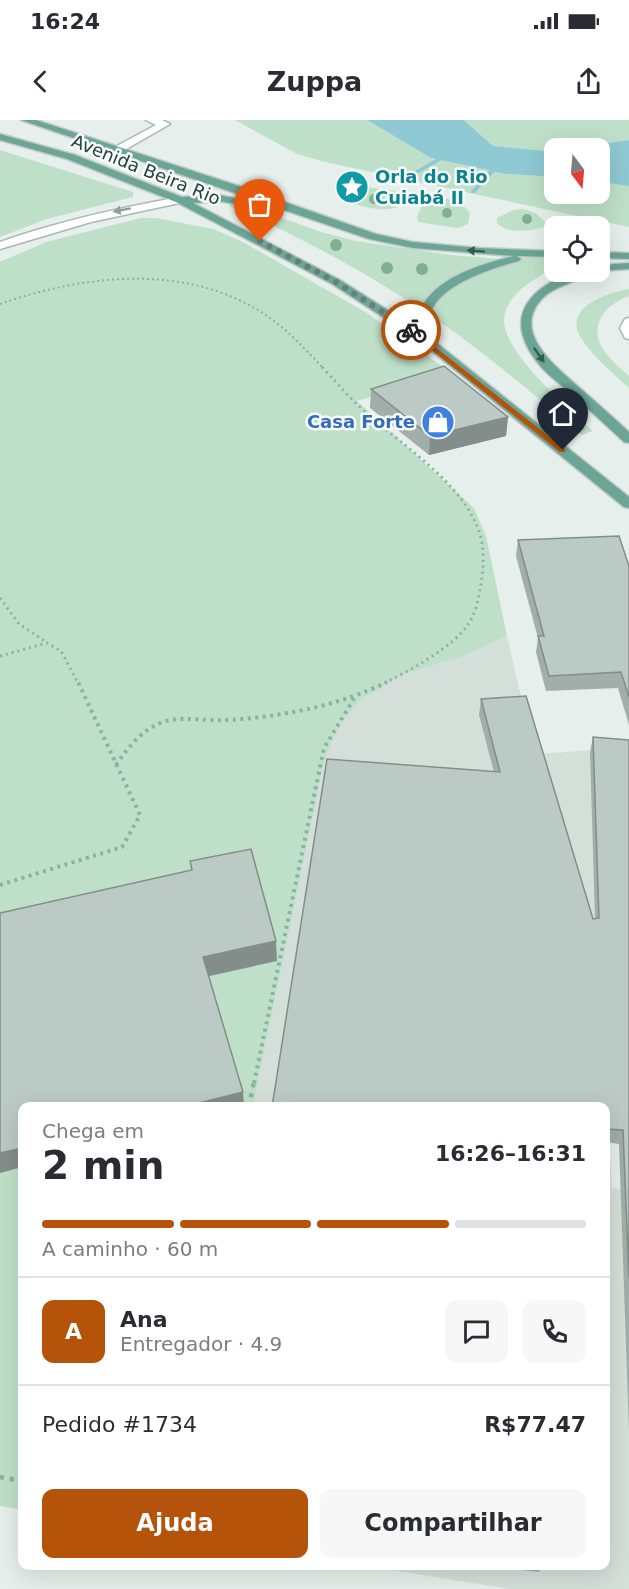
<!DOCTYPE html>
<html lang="pt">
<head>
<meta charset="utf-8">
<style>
  :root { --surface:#fff; --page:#f7f7f7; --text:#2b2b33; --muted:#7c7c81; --line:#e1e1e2; --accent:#b45309 }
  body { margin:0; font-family:"DejaVu Sans",sans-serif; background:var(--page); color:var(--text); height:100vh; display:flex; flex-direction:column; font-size:22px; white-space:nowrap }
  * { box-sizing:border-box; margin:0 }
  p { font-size:20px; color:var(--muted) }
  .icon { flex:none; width:33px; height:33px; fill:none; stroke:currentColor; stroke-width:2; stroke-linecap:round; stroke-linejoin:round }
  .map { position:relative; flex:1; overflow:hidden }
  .side { position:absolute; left:18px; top:982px; width:592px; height:468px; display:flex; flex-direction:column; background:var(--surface); border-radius:12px; box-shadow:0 6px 24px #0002 }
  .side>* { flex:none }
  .needle { width:39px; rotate:164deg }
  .tools { position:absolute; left:544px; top:18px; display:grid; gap:12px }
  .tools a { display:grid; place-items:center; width:66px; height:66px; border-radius:12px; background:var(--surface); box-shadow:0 6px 24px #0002; font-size:30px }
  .pin { position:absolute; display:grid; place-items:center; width:51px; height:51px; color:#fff; margin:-62px -26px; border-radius:50% 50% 50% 0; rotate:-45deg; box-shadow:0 0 6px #0007 }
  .pin .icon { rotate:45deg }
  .courier { position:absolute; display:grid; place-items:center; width:60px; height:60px; margin:-30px; border:4px solid #b45309; border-radius:50%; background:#fff; color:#222; box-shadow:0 2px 8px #0007 }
  .headline em { font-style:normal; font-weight:700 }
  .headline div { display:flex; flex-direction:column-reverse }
  .headline { display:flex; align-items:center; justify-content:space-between; height:102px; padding:0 24px }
  h1 { font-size:39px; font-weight:700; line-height:45px }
  .bar { display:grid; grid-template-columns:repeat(4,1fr); gap:9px 6px; align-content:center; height:72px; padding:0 24px }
  .bar i { height:8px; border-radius:4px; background:var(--line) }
  .bar .current { background:var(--accent) }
  .bar p { grid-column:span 4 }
  .line { display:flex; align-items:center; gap:15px; padding:0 24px; border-top:2px solid var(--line) }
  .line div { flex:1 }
  .round { display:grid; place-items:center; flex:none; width:63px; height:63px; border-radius:12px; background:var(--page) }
  .cta { display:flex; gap:12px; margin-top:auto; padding:12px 24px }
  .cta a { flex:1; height:69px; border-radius:12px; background:var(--accent); color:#fff; font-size:24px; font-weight:700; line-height:69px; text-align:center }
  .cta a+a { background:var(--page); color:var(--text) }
  .status { display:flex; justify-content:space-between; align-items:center; height:42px; padding:0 30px; background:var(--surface); direction:ltr }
  .status svg { height:16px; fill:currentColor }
  header { display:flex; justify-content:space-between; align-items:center; height:78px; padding:0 24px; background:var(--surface); font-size:27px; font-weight:700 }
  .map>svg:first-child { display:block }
  .built { fill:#d4dfda }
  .green { fill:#bfe0c8 }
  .water { fill:#8ec9d4 }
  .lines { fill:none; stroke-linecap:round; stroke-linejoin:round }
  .stream { fill:#8ec9d4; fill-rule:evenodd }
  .minor-casing { stroke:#a8b8b2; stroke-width:3 }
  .major-casing { stroke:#c2cac8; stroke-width:3 }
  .path-far3 { stroke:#86b3a5; stroke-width:2; stroke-dasharray:2 3; stroke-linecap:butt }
  .path-far2 { stroke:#86b3a5; stroke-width:3; stroke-dasharray:2 4; stroke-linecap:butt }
  .path-far1 { stroke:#86b3a5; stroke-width:4; stroke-dasharray:3 4.5; stroke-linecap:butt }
  .path { stroke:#86b3a5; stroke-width:4.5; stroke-dasharray:4 6; stroke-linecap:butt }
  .minor { fill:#fff; fill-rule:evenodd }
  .major { fill:#6aa596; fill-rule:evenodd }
  .tree { fill:#80af93 }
  .wall { fill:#a1aea9 }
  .shaded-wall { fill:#838d89 }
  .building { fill:#bbcac4; stroke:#838d89; stroke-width:1.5 }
  .oneway { fill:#92a09c }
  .oneway2 { fill:#365b51 }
  .route { fill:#b45309 }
  .done { stroke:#687f78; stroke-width:6; stroke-dasharray:0 10.8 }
  .labels { text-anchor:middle; stroke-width:5; stroke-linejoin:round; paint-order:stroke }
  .far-street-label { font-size:18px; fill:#24423a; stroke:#f7fbf9 }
  .far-culture-label { font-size:18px; font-weight:bold; fill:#0d838f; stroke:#f7fbf9; text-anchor:start }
  .far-shop-label { font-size:18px; font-weight:bold; fill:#366cbe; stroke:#f7fbf9; text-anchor:end }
</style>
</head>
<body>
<div class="status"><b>16:24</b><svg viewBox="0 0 49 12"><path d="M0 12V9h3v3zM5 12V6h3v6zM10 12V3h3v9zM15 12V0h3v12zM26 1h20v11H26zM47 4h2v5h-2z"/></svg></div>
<header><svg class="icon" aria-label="back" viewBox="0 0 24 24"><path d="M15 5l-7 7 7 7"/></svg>Zuppa<svg class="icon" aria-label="share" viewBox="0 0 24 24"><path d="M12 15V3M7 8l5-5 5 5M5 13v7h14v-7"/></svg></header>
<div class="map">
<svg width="629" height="1469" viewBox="0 0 629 1469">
  <rect width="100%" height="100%" fill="#e6efeb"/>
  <!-- built -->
  <path class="built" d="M 507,516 L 534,634 L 629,628 L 602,909 L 612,1068 L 629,1070 L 629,1469 L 510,1469 L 367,1446 L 606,1446 L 606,987 L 253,987 L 324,642 L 340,604 L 361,580 L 404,554 L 464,536 Z"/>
  <!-- green -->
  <path class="green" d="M 235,0 L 367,0 L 431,38 L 506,54 L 555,57 L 555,74 L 600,74 L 600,62 L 629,66 L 629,107 L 325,42 L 297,34 Z
    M 464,0 L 629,0 L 629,20 L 574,28 L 555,28 L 555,32 L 551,33 L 493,26 Z
    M 0,30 L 133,72 L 133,77 L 47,99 L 0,117 Z
    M 359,66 L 397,71 L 402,74 L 406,82 C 394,96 354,87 342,77 L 345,70 Z
    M 431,76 C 444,77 464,81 470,94 L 468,104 L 458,108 L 418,102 L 417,97 L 422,85 L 419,80 Z
    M 235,81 L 321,112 L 356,121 L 451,135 L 501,139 L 555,137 L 555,148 C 535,158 503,176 504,202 C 506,235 569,289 593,311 L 582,315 C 541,280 500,246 457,214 C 387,164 309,120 230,86 L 230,83 Z
    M 524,89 L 537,94 L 549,106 C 533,110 509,116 497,103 L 497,98 L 513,90 Z
    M 141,98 L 156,98 L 213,109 L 243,122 L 367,193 L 450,252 L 357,281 L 474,388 L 486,416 L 507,516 L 464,536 L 404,554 L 361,580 L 340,604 L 324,642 L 253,987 L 22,987 L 22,1390 L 0,1386 L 0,142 L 46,122 Z
    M 629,169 L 629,176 C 604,185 586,208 606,233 C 612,241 621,249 629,256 L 629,268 C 614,254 586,231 578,212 C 568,185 610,172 629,169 Z"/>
  <!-- water -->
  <path class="water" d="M 367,0 L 464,0 L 493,26 L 555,32 L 555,57 L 506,54 L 431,38 Z
    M 629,20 L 629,66 L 600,62 L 600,28 L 574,28 Z"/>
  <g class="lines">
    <!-- stream -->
    <path class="stream" d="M 450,31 L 453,33 L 452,34 L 408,59 L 403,58 Z
      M 497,42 L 502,43 L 475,73 L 471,73 L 471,71 Z"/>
    <defs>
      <path id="minor" d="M 146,0 L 162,0 L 170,4 L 121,32 L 113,32 L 113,28 L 156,5 Z
        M 180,77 L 185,80 L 184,82 L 91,102 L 0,129 L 0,122 C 59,101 119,88 180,77 Z
        M 629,198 L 629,219 L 625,218 L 620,208 L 625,199 Z"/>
      <path id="major" d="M 21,0 L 36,0 L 242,67 L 376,114 L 413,122 L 479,128 L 555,131 L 555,137 L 517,136 L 521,139 L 519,141 C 493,148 441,164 431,192 C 428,200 429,208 428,216 L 629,377 L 629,388 L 624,387 L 418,220 L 332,164 L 176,82 L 67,39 L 0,20 L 0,14 L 75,35 L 182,77 L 219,75 L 255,82 L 256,84 L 251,87 L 219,81 L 193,83 L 340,160 L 416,208 C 419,162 476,145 514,136 L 413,128 L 369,119 Z
        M 600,132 L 629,133 L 629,139 L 600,138 Z
        M 629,143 L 629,149 L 600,151 L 600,145 Z
        M 573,152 L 588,152 C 576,164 554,165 541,180 C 511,214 558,248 581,269 C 597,283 613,297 629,312 L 629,323 L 624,322 C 607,306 590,291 573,275 C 563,266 551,258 542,248 C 503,203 522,171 573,152 Z"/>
    </defs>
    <!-- minor casing -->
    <use href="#minor" class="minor-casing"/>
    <!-- major casing -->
    <use href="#major" class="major-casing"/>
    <!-- path-far3 -->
    <path class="path-far3" d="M 0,184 C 86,154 191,142 270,198 C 290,212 307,231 324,249"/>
    <!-- path-far2 -->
    <path class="path-far2" d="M 322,247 C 338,264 352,281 370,296 C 405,327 459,362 477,406 C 485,424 484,445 481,464 C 479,477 476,492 469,503 C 455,526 408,552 384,563
      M 0,478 L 19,504 L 46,522
      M 0,536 L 47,523 L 61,531 L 78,563"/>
    <!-- path-far1 -->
    <path class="path-far1" d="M 116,645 C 127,629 140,612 158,604 C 179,594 204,602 227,600 C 281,597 338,586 387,562
      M 0,765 L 122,727 L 140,695 L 78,562
      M 254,963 L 324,628 L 355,577"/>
    <!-- path -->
    <path class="path" d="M 249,987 L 254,961
      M 0,1357 L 22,1361"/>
    <!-- minor -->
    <use href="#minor" class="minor"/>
    <!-- major -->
    <use href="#major" class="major"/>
  </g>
  <!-- trees -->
  <g class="tree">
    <circle cx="374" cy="79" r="5"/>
    <circle cx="447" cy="93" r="5"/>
    <circle cx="527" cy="99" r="5"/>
    <circle cx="336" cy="125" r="6"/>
    <circle cx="387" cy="148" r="6"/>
    <circle cx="422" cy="149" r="6"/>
  </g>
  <!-- wall -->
  <path class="wall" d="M 371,269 L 508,297 L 506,316 L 429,335 L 370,288 Z
    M 518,420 L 629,446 L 629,605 L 618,568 L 546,571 L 536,532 L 538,518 L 516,436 Z
    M 481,579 L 593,799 L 595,798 L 590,632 L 593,617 L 629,620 L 629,1312 L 619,1024 L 606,1022 L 606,987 L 494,652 L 479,595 Z
    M 488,1446 L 542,1446 L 539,1452 Z"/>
  <!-- shaded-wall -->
  <path class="shaded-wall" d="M 508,297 L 506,316 L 429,335 L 430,316 Z
    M 276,821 L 277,841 L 205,857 L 203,837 Z
    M 243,972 L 244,987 L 183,987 Z
    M 22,1028 L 22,1047 L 0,1053 L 0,1033 Z"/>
  <!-- building -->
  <path class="building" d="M 444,246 L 508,297 L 430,316 L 371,269 Z
    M 619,416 L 629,446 L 629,577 L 621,552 L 549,556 L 538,516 L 544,516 L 518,420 Z
    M 526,576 L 593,799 L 599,798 L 593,617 L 629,620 L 629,1158 L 623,1010 L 606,1009 L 606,987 L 272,987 L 327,639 L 500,652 L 481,579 Z
    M 251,729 L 276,821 L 203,837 L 243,972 L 183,987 L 22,987 L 22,1028 L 0,1033 L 0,793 L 192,750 L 190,741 Z"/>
  <!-- one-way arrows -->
  <defs><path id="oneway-solid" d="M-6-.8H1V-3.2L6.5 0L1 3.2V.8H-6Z" transform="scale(1.5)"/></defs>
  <use class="oneway" href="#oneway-solid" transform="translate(122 90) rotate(170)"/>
  <g class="oneway2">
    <use href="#oneway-solid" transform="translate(476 131) rotate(-176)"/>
    <use href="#oneway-solid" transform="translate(539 235) rotate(55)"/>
  </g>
  <!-- route -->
  <path class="route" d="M 411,208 L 565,329 L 565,332 L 560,332 L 408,211 Z"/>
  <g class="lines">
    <!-- done -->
    <path class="done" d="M 260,121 L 336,162 L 411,210"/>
  </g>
  <!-- icons -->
  <defs>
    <symbol id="sight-disc" viewBox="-11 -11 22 22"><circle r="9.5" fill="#0f9aa8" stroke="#f7fbf9"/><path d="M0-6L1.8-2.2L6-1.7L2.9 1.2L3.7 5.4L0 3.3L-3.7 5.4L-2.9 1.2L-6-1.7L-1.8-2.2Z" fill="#fff"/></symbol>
    <symbol id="shop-disc" viewBox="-11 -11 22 22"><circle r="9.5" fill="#3f7fe0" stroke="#f7fbf9"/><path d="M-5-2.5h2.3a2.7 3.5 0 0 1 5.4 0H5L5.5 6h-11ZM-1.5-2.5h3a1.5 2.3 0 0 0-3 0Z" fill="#fff"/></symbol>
  </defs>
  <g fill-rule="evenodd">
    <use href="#sight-disc" x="333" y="48" width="38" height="38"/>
    <use href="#shop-disc" x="419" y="283" width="38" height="38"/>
  </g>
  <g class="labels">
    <!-- far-street labels -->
    <g class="far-street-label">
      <text transform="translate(146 50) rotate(22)" y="6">Avenida Beira Rio</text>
    </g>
    <!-- far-culture labels -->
    <g class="far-culture-label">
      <text x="375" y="63">Orla do Rio<tspan x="375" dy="21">Cuiabá II</tspan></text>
    </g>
    <!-- far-shop labels -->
    <g class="far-shop-label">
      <text x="415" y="308">Casa Forte</text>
    </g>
  </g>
</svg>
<div class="tools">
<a><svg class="needle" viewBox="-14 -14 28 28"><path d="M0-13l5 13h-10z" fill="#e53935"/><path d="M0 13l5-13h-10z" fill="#7c7c81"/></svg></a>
<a><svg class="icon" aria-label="locate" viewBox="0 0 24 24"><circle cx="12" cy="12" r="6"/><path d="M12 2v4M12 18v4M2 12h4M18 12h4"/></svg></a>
</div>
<div class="pin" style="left:260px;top:121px;background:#ea580c"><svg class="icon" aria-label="bag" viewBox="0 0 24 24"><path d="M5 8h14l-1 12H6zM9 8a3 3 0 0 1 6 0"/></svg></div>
<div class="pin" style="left:563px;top:330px;background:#1f2937"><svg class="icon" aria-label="home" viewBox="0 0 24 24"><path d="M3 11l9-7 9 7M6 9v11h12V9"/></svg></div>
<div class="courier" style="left:411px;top:210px"><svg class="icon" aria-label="bike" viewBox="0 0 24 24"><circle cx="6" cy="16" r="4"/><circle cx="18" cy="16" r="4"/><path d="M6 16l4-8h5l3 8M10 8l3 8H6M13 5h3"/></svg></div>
<section class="side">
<div class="headline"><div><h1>2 min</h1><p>Chega em</p></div><em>16:26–16:31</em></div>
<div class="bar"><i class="current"></i><i class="current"></i><i class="current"></i><i></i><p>A caminho · 60 m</p></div>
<div class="line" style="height:108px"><b class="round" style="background:var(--accent);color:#fff">A</b><div><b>Ana</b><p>Entregador · 4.9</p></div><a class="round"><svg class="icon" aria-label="chat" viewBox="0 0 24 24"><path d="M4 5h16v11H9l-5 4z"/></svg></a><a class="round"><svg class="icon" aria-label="phone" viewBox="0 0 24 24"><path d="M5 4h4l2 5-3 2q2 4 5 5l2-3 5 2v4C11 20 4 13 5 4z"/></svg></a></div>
<div class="line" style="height:78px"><div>Pedido #1734</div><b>R$77.47</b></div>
<div class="cta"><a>Ajuda</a><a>Compartilhar</a></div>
</section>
</div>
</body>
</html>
